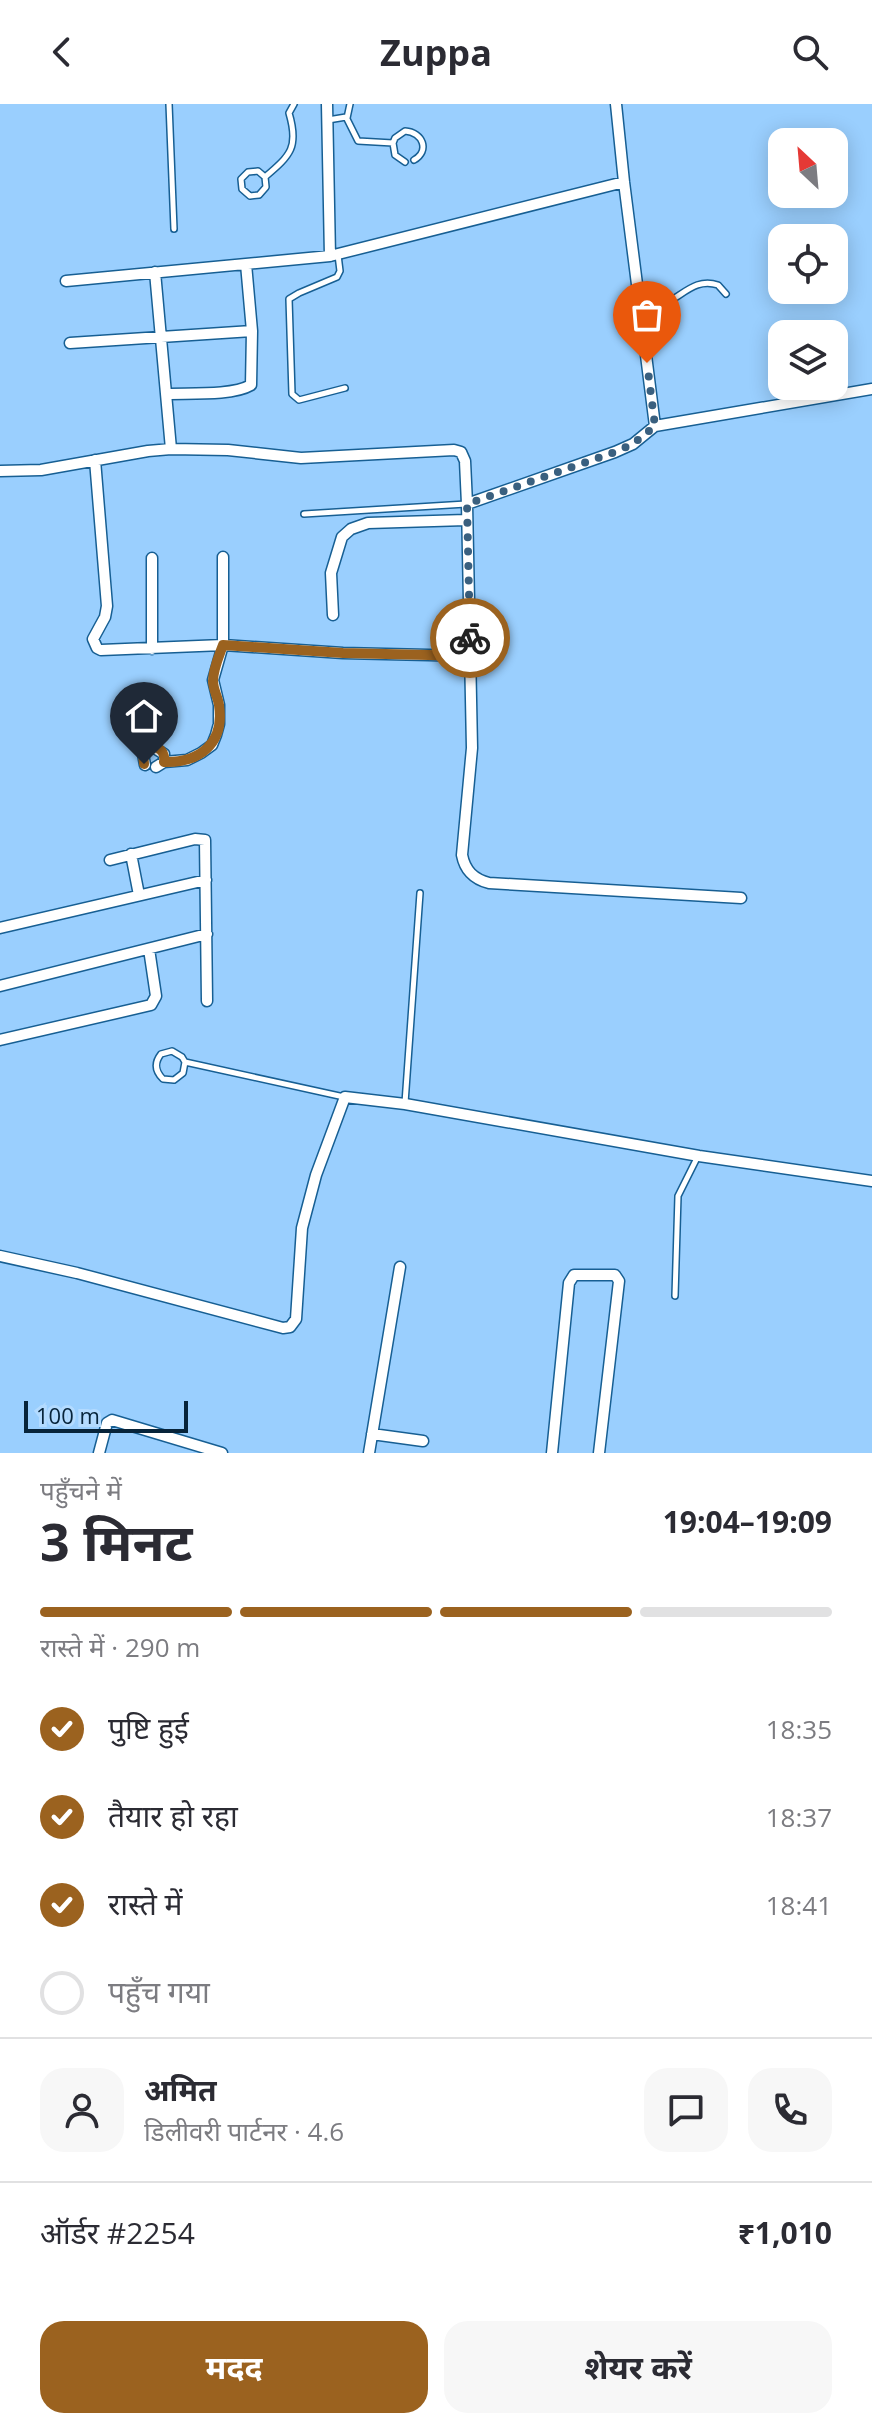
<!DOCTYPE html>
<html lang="hi">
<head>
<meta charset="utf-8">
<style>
  :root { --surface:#fff; --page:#f7f7f7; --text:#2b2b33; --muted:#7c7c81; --line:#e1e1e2; --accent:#9b621f }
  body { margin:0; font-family:"Open Sans","Noto Sans Devanagari",sans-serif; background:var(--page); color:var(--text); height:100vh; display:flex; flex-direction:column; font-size:30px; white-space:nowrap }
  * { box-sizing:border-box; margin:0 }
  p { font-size:26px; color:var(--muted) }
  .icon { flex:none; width:44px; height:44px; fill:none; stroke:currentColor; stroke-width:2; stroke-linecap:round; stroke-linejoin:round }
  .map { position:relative; height:1349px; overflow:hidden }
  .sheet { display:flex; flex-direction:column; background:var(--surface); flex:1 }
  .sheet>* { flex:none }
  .needle { width:52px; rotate:334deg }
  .tools { position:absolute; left:768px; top:24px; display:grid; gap:16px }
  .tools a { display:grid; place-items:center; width:80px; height:80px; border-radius:16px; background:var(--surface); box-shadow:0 4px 20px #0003; font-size:40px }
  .scale { position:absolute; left:24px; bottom:20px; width:164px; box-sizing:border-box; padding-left:8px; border:4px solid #07243a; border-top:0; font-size:22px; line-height:28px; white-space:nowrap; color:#07243a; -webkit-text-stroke:6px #b3dbff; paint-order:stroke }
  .pin { position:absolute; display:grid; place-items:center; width:68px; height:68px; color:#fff; margin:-82px -34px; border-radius:50% 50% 50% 0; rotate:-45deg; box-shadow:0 0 8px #0007 }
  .pin .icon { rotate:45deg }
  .courier { position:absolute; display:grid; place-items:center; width:80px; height:80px; margin:-40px; border:6px solid #9b621f; border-radius:50%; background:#fff; color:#222; box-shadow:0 2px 10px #0007 }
  .summary em { font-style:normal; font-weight:700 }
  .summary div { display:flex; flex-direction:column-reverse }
  .summary { display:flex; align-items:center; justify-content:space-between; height:136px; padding:0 40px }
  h1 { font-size:52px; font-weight:700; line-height:60px }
  .bar { display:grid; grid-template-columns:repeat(4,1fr); gap:12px 8px; align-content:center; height:96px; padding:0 40px }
  .bar i { height:10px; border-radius:6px; background:var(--line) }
  .bar .on { background:var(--accent) }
  .bar p { grid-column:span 4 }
  .line { display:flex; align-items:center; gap:20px; padding:0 40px; border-top:2px solid var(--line) }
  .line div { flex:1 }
  .round { display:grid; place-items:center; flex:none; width:84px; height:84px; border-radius:24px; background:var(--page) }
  ol { padding:0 40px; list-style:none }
  li { display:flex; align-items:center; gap:24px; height:88px }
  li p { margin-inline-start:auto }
  li .icon { padding:8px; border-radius:50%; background:var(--accent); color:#fff; stroke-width:4 }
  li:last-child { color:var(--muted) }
  li i { width:44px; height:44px; border:4px solid var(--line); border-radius:50% }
  .primary-button { display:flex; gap:16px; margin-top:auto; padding:16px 40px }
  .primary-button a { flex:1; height:92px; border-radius:24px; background:var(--accent); color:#fff; font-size:32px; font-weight:700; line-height:92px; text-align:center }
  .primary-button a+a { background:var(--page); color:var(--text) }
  header { display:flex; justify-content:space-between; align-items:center; height:104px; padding:0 40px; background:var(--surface); font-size:36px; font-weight:700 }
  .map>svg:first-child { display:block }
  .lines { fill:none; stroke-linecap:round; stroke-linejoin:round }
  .lane-casing { stroke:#175f93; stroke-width:8 }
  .street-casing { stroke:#175f93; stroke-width:13 }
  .lane { stroke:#fff; stroke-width:5 }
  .street { stroke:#fff; stroke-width:10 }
  .done { stroke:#3a607f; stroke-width:8; stroke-dasharray:0 14.4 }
  .route { stroke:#9b621f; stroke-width:10 }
</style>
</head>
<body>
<header><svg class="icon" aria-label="back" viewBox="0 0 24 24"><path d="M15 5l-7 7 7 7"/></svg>Zuppa<svg class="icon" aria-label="search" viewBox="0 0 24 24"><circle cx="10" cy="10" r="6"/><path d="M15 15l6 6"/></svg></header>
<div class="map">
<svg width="872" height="1349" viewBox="0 0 872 1349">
  <rect width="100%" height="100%" fill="#9acffe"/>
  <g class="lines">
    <defs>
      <path id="lane" d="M 169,0 L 174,125
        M 347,14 L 350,0
        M 328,16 L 346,13 L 358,37 L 393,39 L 395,34 L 405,27 C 423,28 430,47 414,56
        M 393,39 L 395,51 L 405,58
        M 265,73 L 258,67 L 248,68 L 241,75 L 242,85 L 250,92 L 259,91 L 266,83 L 265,73 C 291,51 299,43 289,9 L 294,0
        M 338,151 L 340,167 L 337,173 L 299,189 L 289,195 L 292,290 L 299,296 L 345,284
        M 641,205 C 650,203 660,202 668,198 C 685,189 697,174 718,181 L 726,190
        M 304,410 L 466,400
        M 185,958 L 183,969 L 174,976 L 163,975 C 155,967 154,959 161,950 L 172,947 L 182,953 L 185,958 L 344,993
        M 405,999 L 420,789
        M 675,1192 L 678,1092 L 698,1052"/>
      <path id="street" d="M 327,0 L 330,152
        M 616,0 L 624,78 L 655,322 L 872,285
        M 155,168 L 171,345
        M 66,177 L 330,152 L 624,78
        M 70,239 L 252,227
        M 167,290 C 190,289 232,292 251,281 L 252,227 L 246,160
        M 95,356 L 107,502 L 105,513 L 93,535 L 97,544 L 101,546 L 223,541 L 343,549 L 471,552
        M 0,367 L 41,366 L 148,347 L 171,345 L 228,346 L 301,354 L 454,346 L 461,348 L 465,357 L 467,400 L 472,644 L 462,751 C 465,767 474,775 489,779 L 741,794
        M 467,400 L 615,348 L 633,340 L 655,322
        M 152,454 L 152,545
        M 333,511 L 331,469 L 342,433 L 351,425 L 368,419 L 466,416
        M 145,661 L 143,650 L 149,644 L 153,643 L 164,650 L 164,658
        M 156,663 L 164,658 L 187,656 L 201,649 L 212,641 L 216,631 L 219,620 L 219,601 L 213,576 L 223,541 L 223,453
        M 131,750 L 139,791
        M 110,756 L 195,735 L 205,736 L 207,897
        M 0,824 L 206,776
        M 0,882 L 207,830
        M 0,936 L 151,901 L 156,892 L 149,845
        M 0,1152 L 77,1169 L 283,1224 L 290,1223 L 296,1215 L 302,1124 L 316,1071 L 345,993 L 405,1000 L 699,1052 L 872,1077
        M 372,1330 L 423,1337
        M 99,1349 L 107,1319 L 112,1316 L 222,1349
        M 369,1349 L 400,1163
        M 552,1349 L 569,1179 L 574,1171 L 615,1171 L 619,1177 L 599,1349"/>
    </defs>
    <!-- lane casing -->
    <use href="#lane" class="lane-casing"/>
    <!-- street casing -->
    <use href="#street" class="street-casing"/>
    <!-- lane -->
    <use href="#lane" class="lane"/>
    <!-- street -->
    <use href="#street" class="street"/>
  </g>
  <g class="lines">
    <!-- done -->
    <path class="done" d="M 470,534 L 467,400 L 615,348 L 633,340 L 655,322 L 647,259"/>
    <!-- route -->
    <path class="route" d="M 144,660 L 143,650 C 151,638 166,643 164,658 C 199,659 225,640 219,601 C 218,593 213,586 213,577 C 213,565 219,552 223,541 L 343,549 L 471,552 L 470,534"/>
  </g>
</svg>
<div class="tools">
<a><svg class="needle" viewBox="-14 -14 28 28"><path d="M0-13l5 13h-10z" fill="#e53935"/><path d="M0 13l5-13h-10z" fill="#7c7c81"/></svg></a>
<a><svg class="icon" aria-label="locate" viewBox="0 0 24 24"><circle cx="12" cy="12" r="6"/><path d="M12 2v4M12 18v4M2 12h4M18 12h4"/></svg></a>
<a><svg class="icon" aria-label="layers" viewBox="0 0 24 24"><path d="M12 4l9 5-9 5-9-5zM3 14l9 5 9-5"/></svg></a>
</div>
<div class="scale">100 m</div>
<div class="pin" style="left:647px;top:259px;background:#ea580c"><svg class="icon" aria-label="bag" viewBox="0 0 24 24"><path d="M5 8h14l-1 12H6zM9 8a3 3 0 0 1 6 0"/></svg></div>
<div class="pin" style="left:144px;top:660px;background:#1f2937"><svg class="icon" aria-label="home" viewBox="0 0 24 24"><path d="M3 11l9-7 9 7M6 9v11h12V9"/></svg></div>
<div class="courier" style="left:470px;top:534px"><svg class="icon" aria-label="bike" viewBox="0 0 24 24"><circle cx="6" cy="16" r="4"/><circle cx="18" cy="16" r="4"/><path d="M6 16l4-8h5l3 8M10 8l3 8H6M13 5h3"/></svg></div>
</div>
<section class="sheet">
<div class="summary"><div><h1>3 मिनट</h1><p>पहुँचने में</p></div><em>19:04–19:09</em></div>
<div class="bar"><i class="on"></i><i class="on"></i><i class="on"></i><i></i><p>रास्ते में · 290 m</p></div>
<ol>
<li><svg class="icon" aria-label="check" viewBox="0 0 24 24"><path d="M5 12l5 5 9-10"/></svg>पुष्टि हुई<p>18:35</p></li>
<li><svg class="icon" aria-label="check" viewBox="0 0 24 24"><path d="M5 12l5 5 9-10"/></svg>तैयार हो रहा<p>18:37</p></li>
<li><svg class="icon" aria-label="check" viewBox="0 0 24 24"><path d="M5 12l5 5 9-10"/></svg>रास्ते में<p>18:41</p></li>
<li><i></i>पहुँच गया</li>
</ol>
<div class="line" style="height:144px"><a class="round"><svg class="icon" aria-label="person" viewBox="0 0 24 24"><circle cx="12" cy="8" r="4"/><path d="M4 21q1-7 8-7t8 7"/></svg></a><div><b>अमित</b><p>डिलीवरी पार्टनर · 4.6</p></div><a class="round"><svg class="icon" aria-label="chat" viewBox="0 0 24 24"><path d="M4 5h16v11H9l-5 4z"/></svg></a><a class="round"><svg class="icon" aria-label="phone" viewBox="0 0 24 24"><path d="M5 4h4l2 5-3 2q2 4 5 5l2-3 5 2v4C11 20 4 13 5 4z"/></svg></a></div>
<div class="line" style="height:104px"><div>ऑर्डर #2254</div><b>₹1,010</b></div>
<div class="primary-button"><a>मदद</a><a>शेयर करें</a></div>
</section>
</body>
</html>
